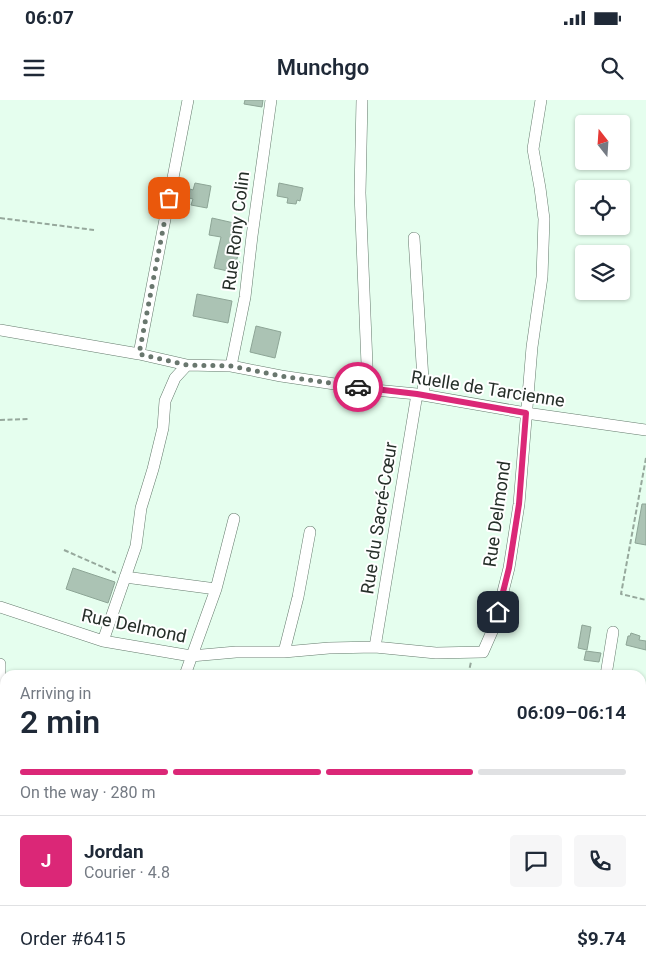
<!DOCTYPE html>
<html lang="en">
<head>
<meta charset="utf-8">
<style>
  :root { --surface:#fff; --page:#f6f6f7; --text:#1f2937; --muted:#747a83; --line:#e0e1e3; --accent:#db2777 }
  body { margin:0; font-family:Roboto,sans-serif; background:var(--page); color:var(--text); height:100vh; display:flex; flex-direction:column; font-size:19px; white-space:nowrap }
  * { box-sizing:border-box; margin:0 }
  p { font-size:16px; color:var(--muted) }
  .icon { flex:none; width:28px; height:28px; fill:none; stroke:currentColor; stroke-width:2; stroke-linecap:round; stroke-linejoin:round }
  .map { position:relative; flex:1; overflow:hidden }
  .drawer { position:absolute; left:0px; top:570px; width:646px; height:310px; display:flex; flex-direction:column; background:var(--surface); border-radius:15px 15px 0 0; box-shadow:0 1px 4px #0004 }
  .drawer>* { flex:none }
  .needle { width:32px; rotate:343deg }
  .tools { position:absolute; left:575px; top:15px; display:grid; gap:10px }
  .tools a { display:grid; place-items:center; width:55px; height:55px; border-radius:5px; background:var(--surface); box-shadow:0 1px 4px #0004; font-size:25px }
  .pin { position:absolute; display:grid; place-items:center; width:42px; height:42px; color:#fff; margin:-21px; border-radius:10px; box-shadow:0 2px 8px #0006 }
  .courier { position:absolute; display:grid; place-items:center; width:50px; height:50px; margin:-25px; border:4px solid #db2777; border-radius:50%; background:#fff; color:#222; box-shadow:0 1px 6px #0007 }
  .summary em { font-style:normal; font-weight:600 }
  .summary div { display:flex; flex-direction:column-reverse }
  .summary { display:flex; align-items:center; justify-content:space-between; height:85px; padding:0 20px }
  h1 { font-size:32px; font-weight:600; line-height:38px }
  .bar { display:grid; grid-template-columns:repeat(4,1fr); gap:8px 5px; align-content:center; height:60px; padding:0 20px }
  .bar i { height:6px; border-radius:4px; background:var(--line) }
  .bar .selected { background:var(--accent) }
  .bar p { grid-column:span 4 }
  .line { display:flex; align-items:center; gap:12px; padding:0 20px; border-top:1px solid var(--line) }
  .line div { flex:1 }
  .round { display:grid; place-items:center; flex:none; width:52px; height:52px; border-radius:5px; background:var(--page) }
  .status { display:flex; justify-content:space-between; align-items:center; height:35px; padding:0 25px; background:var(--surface); direction:ltr }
  .status svg { height:14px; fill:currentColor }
  header { display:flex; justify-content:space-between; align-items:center; height:65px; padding:0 20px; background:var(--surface); font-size:22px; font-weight:600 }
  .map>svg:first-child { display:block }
  .building { fill:#abc3b4; stroke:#8da596 }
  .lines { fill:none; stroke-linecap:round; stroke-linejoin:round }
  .minor-casing { stroke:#657b6d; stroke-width:12 }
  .path { stroke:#96a89c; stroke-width:2; stroke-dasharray:5 2.5; stroke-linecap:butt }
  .minor { stroke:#fff; stroke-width:11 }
  .done { stroke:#69776e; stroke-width:5; stroke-dasharray:0 9 }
  .route { stroke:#db2777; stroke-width:6 }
  .labels { text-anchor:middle; stroke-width:4; stroke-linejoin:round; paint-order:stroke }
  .street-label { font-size:18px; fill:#262f29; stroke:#fff }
</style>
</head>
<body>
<div class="status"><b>06:07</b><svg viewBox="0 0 49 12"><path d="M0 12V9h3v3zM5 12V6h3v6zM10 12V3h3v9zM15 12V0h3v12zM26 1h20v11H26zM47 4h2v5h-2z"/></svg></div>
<header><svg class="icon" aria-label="menu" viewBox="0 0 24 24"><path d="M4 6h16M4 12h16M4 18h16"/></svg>Munchgo<svg class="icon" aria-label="search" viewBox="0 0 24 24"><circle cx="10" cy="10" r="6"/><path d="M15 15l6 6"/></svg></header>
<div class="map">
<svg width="646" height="880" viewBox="0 0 646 880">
  <rect width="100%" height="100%" fill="#e5feee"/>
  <!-- building -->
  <path class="building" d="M 245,0 L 263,0 L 262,7 L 244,4 Z
    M 195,83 L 211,86 L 207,108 L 191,105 L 193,99 L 189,98 L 190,89 L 193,90 Z
    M 279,83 L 303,88 L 300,101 L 297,100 L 296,104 L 287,103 L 288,98 L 277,96 Z
    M 212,118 L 234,123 L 229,150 L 239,152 L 236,162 L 240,162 L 237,173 L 214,168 L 221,137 L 209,135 Z
    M 197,194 L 232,201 L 228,223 L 193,216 Z
    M 256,226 L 281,232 L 275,258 L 250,252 Z
    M 642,404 L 646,404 L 646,445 L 635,443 Z
    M 73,468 L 115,482 L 108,503 L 66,489 Z
    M 582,525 L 591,527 L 587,550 L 578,548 Z
    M 631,533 L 640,536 L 639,540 L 646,541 L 646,550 L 626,545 L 628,536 L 630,536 Z
    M 586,551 L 601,553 L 599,562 L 584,560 Z"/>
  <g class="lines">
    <defs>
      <path id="minor" d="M 362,0 L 360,93 L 368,289
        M 414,138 L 424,295
        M 0,230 L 139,254 L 187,265 L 231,266 L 281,276 L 375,290 L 417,294 L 526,313 L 646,330
        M 139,254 L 188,0
        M 231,266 L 245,197 L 252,136 L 271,0
        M 125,477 L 216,489
        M 0,507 L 103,541 L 191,556 L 236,552 L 284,552 L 329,548 L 375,547 L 436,553 L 483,552 L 494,527 L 509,468 L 519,404 L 532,247 L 542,177 L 544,119 L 540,88 L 533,49 L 541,0
        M 103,541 L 136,446 L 141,408 L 153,369 L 163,328 L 165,301 L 175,278 L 187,265
        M 375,547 L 417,294
        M 284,552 L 298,497 L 310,432
        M 0,564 L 0,587
        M 185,575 L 216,489 L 234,419
        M 606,575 L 613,532
        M 641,684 L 646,685
        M 0,720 L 5,721
        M 76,880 L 76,875
        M 533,880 L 534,875"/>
    </defs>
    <!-- minor casing -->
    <use href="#minor" class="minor-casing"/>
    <!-- path -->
    <path class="path" d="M 0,118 L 94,130
      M 0,320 L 30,319
      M 646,358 L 621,494 L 646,500
      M 64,450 L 116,473
      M 468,575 L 471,562
      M 641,743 L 646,727"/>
    <!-- minor -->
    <use href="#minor" class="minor"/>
  </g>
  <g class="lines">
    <!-- done -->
    <path class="done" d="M 169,98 L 139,254 L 187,265 L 231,266 L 281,276 L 358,287"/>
    <!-- route -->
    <path class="route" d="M 358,287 L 417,294 L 526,313 L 519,404 L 509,468 L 498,512"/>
  </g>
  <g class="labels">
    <!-- street labels -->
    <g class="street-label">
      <text transform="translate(236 131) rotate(-83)" y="6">Rue Rony Colin</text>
      <text transform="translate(488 289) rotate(9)" y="6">Ruelle de Tarcienne</text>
      <text transform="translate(497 414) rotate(-82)" y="6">Rue Delmond</text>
      <text transform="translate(379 418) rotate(-81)" y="6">Rue du Sacré-Cœur</text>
      <text transform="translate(134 526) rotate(12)" y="6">Rue Delmond</text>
    </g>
  </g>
</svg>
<div class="tools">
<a><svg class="needle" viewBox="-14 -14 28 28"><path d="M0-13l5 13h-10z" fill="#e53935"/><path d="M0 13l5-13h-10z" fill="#747a83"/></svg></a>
<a><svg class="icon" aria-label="locate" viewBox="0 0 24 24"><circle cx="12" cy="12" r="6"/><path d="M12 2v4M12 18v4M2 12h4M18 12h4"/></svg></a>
<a><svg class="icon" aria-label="layers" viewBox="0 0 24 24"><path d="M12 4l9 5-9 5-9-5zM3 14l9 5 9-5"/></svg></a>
</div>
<div class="pin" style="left:169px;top:98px;background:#ea580c"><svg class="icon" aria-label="bag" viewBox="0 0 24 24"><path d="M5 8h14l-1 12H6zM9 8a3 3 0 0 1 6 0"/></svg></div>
<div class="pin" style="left:498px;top:512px;background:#1f2937"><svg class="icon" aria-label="home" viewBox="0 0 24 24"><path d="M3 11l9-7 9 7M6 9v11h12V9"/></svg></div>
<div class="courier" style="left:358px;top:287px"><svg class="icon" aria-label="car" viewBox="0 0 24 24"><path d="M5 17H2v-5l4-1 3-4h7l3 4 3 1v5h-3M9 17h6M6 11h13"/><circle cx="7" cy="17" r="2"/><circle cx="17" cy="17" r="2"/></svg></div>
<section class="drawer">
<div class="summary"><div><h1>2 min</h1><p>Arriving in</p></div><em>06:09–06:14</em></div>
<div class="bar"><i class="selected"></i><i class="selected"></i><i class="selected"></i><i></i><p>On the way · 280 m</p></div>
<div class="line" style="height:90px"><b class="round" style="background:var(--accent);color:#fff">J</b><div><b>Jordan</b><p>Courier · 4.8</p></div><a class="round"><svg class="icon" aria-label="chat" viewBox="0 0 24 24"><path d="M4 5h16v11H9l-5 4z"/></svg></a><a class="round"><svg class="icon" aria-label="phone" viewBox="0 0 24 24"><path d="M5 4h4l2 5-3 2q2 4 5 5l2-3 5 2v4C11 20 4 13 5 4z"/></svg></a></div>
<div class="line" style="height:65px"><div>Order #6415</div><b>$9.74</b></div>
</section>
</div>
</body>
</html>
